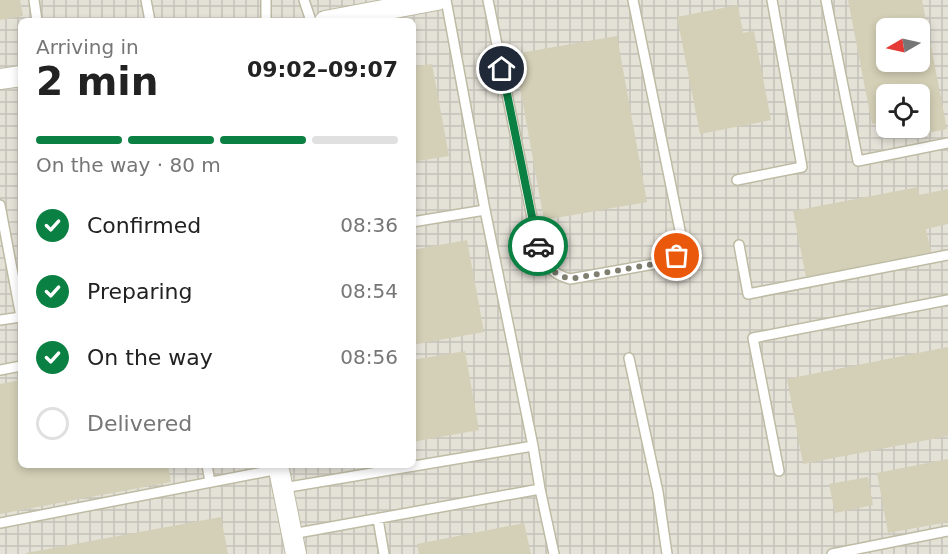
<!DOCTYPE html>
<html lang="en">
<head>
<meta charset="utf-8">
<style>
  :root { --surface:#fff; --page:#f6f6f6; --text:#222; --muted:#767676; --line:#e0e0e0; --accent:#0b8043 }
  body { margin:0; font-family:"DejaVu Sans",sans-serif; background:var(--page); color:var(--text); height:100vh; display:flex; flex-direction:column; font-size:22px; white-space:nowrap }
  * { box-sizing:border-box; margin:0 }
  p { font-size:20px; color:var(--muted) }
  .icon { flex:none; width:33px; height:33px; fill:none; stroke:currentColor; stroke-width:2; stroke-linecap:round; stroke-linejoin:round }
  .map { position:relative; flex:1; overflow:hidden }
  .drawer { position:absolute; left:18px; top:18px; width:398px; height:450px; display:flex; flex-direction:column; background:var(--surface); border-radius:9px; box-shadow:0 3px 9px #0003 }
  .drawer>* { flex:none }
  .needle { width:39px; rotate:261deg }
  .controls { position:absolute; left:876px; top:18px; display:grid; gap:12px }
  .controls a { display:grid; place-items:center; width:54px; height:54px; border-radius:9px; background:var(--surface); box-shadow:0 3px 9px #0003; font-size:30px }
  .pin { position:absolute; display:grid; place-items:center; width:51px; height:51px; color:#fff; margin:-26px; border:3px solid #fff; border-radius:50%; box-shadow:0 2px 6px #0007 }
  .courier { position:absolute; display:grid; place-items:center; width:60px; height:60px; margin:-30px; border:4px solid #0b8043; border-radius:50%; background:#fff; color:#222; box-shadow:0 2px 8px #0007 }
  .headline em { font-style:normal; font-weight:800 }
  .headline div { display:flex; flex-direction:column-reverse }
  .headline { display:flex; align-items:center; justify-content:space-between; height:102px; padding:0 18px }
  h1 { font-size:39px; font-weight:800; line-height:45px }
  .bar { display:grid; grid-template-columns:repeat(4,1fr); gap:9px 6px; align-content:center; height:72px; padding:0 18px }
  .bar i { height:8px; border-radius:4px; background:var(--line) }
  .bar .active { background:var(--accent) }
  .bar p { grid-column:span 4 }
  ol { padding:0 18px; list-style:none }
  li { display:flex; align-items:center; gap:18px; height:66px }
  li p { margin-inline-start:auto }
  li .icon { padding:6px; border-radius:50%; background:var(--accent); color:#fff; stroke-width:4 }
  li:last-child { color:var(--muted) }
  li i { width:33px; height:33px; border:3px solid var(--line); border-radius:50% }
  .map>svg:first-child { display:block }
  .industrial { fill:url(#industrial-grid); fill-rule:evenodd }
  .building { fill:#d4d0b7; fill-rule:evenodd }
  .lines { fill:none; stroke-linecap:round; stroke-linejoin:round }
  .service-casing { stroke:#bebba4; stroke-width:12 }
  .minor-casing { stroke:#bebba4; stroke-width:22 }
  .service { stroke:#fff; stroke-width:9 }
  .minor { stroke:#fff; stroke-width:20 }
  .done { stroke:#817f70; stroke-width:6; stroke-dasharray:0 10.8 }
  .route { stroke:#0b8043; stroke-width:8 }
</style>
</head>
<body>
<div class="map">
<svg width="948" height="554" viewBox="0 0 948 554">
  <defs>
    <pattern id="industrial-grid" width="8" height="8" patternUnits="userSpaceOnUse" patternTransform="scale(1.5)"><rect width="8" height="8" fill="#e4e1d7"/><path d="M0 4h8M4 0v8" fill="none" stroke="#c5c2b9"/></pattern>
  </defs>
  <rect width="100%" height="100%" fill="#f2f1e2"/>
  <!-- industrial -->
  <path class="industrial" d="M 0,0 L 948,0 L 948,554 L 0,554 ZM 21,21 L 412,21 L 412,465 L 21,465 ZM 886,28 L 920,28 L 920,62 L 886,62 ZM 886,94 L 920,94 L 920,128 L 886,128 Z"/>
  <!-- building -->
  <path class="building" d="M 0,0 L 20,0 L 23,16 L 0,20 Z
    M 848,0 L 922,0 L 947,129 L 907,137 L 905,128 L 920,128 L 920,94 L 886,94 L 886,121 L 872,124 ZM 886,28 L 920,28 L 920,62 L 886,62 Z
    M 738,5 L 743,33 L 754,31 L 771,120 L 700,134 L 677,17 Z
    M 617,36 L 647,202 L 544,220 L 514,54 Z
    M 432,64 L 449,156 L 412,162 L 412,67 Z
    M 918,187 L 919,195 L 948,189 L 948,224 L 926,229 L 931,252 L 806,277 L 793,211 Z
    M 467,240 L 484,332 L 412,345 L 412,250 Z
    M 948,347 L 948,436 L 803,464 L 787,379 Z
    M 465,351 L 479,430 L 412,442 L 412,360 Z
    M 21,380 L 21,465 L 168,465 L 171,482 L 0,514 L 0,384 Z
    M 948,459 L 948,522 L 888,533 L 877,473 Z
    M 868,477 L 873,505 L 835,513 L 829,484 Z
    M 221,517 L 228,554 L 26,554 L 26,553 Z
    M 524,523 L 531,554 L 419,554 L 417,544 Z"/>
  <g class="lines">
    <defs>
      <path id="service" d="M 34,0 L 37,21
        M 146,0 L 150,21
        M 304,0 L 311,21
        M 488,0 L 539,252 C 547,267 553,274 570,279 L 665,262 C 676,256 682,253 682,240 L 633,0
        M 826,0 L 858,161 L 948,143
        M 266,21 L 266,0
        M 737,180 L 802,167 L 772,0
        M 0,205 L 21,317
        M 412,222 L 485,210 L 446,0
        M 739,245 L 748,294 L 948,255
        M 0,320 L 21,317
        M 629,358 L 658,492 L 667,554
        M 0,370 L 21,366
        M 533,446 L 540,489
        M 207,465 L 210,482
        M 779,471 L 753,338 L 948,300
        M 283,488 L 533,446 L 485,210
        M 378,519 L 384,554
        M 0,523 L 279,469
        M 292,534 L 540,489 L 554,554
        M 832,554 L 948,531"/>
      <path id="minor" d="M 325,21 L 437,0
        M 0,79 L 21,76
        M 278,465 L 296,554"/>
    </defs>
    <!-- service casing -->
    <use href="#service" class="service-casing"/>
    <!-- minor casing -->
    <use href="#minor" class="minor-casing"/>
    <!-- service -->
    <use href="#service" class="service"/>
    <!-- minor -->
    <use href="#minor" class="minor"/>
  </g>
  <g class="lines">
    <!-- done -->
    <path class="done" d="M 538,246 C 542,264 553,274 570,279 L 665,262 L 677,256"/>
    <!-- route -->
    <path class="route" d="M 502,69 L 538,246"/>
  </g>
</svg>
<div class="controls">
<a><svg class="needle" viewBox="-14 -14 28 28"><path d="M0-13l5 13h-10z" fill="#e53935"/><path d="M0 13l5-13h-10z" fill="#767676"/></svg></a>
<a><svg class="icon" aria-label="locate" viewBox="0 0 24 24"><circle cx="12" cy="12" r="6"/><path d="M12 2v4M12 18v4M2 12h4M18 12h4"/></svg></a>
</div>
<div class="pin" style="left:677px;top:256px;background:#ea580c"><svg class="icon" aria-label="bag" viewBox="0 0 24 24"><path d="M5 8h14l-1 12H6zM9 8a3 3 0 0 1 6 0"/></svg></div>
<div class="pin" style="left:502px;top:69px;background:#1f2937"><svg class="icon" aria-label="home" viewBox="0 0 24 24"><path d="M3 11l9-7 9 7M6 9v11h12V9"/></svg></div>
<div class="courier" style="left:538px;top:246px"><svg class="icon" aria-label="car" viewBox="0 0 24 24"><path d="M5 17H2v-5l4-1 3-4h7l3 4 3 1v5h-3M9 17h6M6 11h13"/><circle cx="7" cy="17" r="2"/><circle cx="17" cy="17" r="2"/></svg></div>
<section class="drawer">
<div class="headline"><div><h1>2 min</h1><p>Arriving in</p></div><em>09:02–09:07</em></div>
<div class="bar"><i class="active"></i><i class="active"></i><i class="active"></i><i></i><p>On the way · 80 m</p></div>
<ol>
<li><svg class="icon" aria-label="check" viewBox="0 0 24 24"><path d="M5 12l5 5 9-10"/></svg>Confirmed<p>08:36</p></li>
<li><svg class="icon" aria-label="check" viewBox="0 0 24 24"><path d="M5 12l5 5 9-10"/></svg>Preparing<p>08:54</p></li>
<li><svg class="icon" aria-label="check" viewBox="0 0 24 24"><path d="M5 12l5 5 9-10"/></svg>On the way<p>08:56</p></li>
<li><i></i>Delivered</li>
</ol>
</section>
</div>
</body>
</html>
